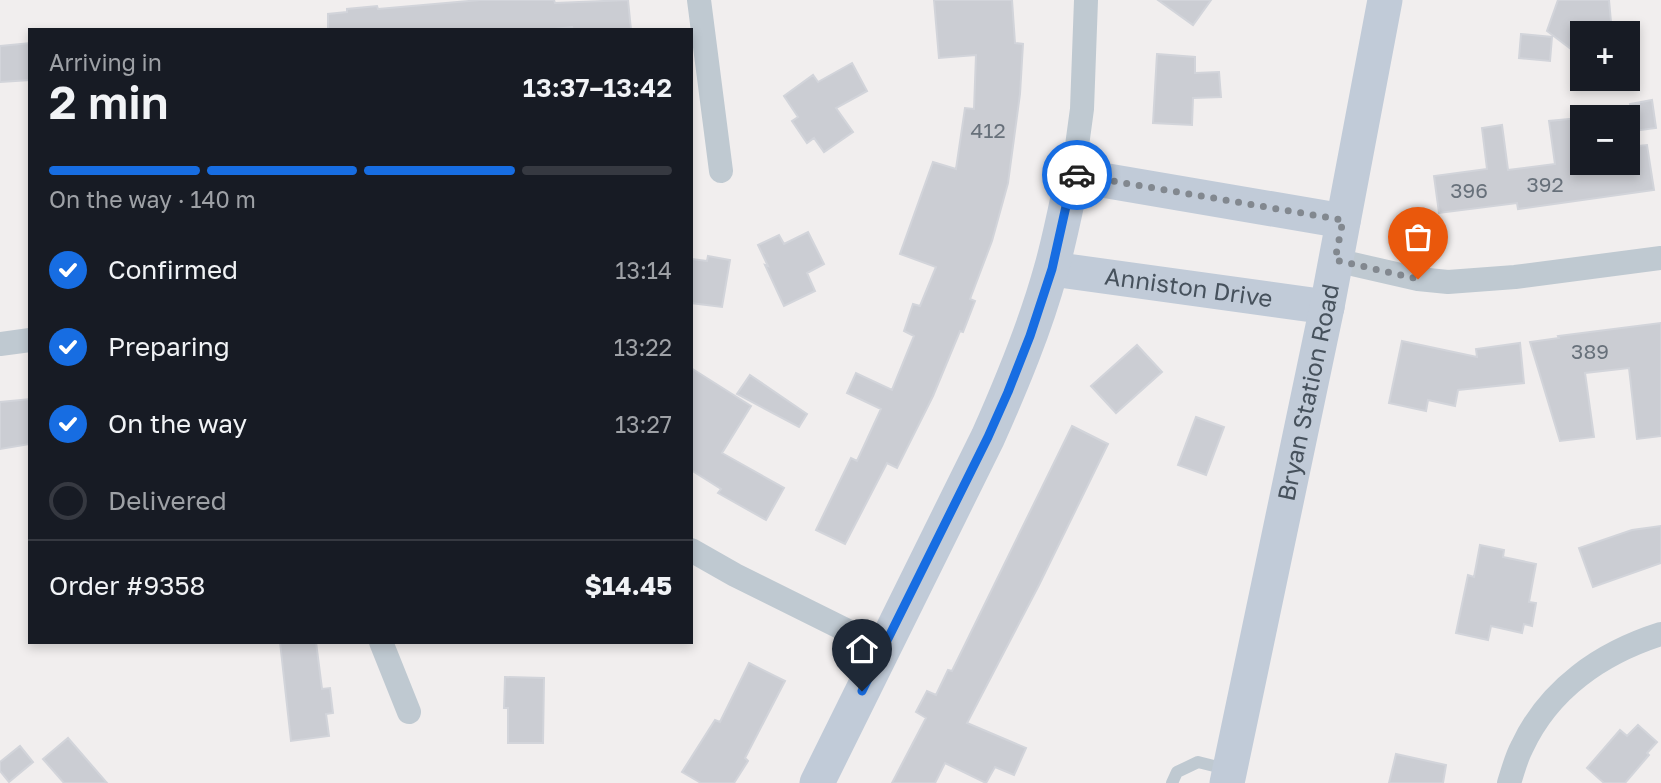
<!DOCTYPE html>
<html lang="en">
<head>
<meta charset="utf-8">
<style>
  :root { --surface:#171b24; --page:#242831; --text:#f1f3f6; --muted:#9ea1a6; --line:#363941; --accent:#176de2 }
  body { margin:0; font-family:"Golos Text",sans-serif; background:var(--page); color:var(--text); height:100vh; display:flex; flex-direction:column; font-size:26px; white-space:nowrap }
  * { box-sizing:border-box; margin:0 }
  p { font-size:23px; color:var(--muted) }
  .icon { flex:none; width:38px; height:38px; fill:none; stroke:currentColor; stroke-width:2; stroke-linecap:round; stroke-linejoin:round }
  .map { position:relative; flex:1; overflow:hidden }
  .details { position:absolute; left:28px; top:28px; width:665px; height:616px; display:flex; flex-direction:column; background:var(--surface); border-radius:0px; box-shadow:0 4px 10px #0003 }
  .details>* { flex:none }
  .fabs { position:absolute; left:1570px; top:21px; display:grid; gap:14px }
  .fabs a { display:grid; place-items:center; width:70px; height:70px; border-radius:0px; background:var(--surface); box-shadow:0 4px 10px #0003; font-size:35px }
  .pin { position:absolute; display:grid; place-items:center; width:60px; height:60px; color:#fff; margin:-72px -30px; border-radius:50% 50% 50% 0; rotate:-45deg; box-shadow:0 0 7px #0007 }
  .pin .icon { rotate:45deg }
  .courier { position:absolute; display:grid; place-items:center; width:70px; height:70px; margin:-35px; border:5px solid #176de2; border-radius:50%; background:#fff; color:#222; box-shadow:0 2px 9px #0007 }
  .head em { font-style:normal; font-weight:600 }
  .head div { display:flex; flex-direction:column-reverse }
  .head { display:flex; align-items:center; justify-content:space-between; height:119px; padding:0 21px }
  h1 { font-size:46px; font-weight:600; line-height:52px }
  .bar { display:grid; grid-template-columns:repeat(4,1fr); gap:10px 7px; align-content:center; height:84px; padding:0 21px }
  .bar i { height:9px; border-radius:5px; background:var(--line) }
  .bar .current { background:var(--accent) }
  .bar p { grid-column:span 4 }
  .line { display:flex; align-items:center; gap:18px; padding:0 21px; border-top:2px solid var(--line) }
  .line div { flex:1 }
  ol { padding:0 21px; list-style:none }
  li { display:flex; align-items:center; gap:21px; height:77px }
  li p { margin-inline-start:auto }
  li .icon { padding:7px; border-radius:50%; background:var(--accent); color:#fff; stroke-width:4 }
  li:last-child { color:var(--muted) }
  li i { width:38px; height:38px; border:4px solid var(--line); border-radius:50% }
  .map>svg:first-child { display:block }
  .building { fill:#cbcdd3; stroke:#d2d4da; stroke-width:2 }
  .lines { fill:none; stroke-linecap:round; stroke-linejoin:round }
  .lane { stroke:#bfc9d1; stroke-width:12 }
  .street { stroke:#bfc9d1; stroke-width:24 }
  .secondary { stroke:#c1cbd8; stroke-width:35 }
  .done { stroke:#82888f; stroke-width:7; stroke-dasharray:0 12.6 }
  .route { stroke:#176de2; stroke-width:9 }
  .labels { text-anchor:middle; stroke-width:7; stroke-linejoin:round; paint-order:stroke }
  .number-label { font-size:21px; fill:#67707a }
  .street-label { font-size:24px; fill:#46515c; stroke:#fff }
</style>
</head>
<body>
<div class="map">
<svg width="1661" height="783" viewBox="0 0 1661 783">
  <rect width="100%" height="100%" fill="#f1eeee"/>
  <!-- building -->
  <path class="building" d="M 480,0 L 554,0 L 555,3 L 628,0 L 631,30 L 573,30 L 572,27 L 545,30 L 328,30 L 328,14 L 347,12 L 347,9 L 377,6 L 378,9 Z
    M 934,0 L 1012,0 L 1015,43 L 1023,44 L 1020,94 L 1008,183 L 992,241 L 970,299 L 975,301 L 963,332 L 960,331 L 933,396 L 897,468 L 887,463 L 845,544 L 816,530 L 851,458 L 857,461 L 881,409 L 847,393 L 856,373 L 892,390 L 914,336 L 904,331 L 913,304 L 920,306 L 936,267 L 900,254 L 933,162 L 956,169 L 965,108 L 974,109 L 976,55 L 939,58 Z
    M 1158,0 L 1211,0 L 1193,25 Z
    M 1558,0 L 1609,0 L 1611,22 L 1600,33 L 1582,33 L 1571,49 L 1547,31 Z
    M 1521,34 L 1552,37 L 1550,61 L 1519,58 Z
    M 30,43 L 30,80 L 0,82 L 0,46 Z
    M 1157,54 L 1195,57 L 1195,73 L 1219,72 L 1221,97 L 1193,98 L 1192,125 L 1153,123 Z
    M 852,63 L 867,91 L 836,108 L 853,132 L 824,152 L 814,138 L 807,143 L 792,121 L 798,117 L 784,96 L 813,75 L 818,82 Z
    M 1652,100 L 1656,128 L 1634,131 L 1630,104 Z
    M 1579,118 L 1582,163 L 1628,163 L 1628,147 L 1647,145 L 1654,190 L 1518,209 L 1517,203 L 1439,213 L 1434,176 L 1487,169 L 1482,128 L 1502,125 L 1508,170 L 1555,164 L 1549,121 Z
    M 808,232 L 824,264 L 807,273 L 815,291 L 784,306 L 765,265 L 768,266 L 758,245 L 779,235 L 784,244 Z
    M 708,256 L 730,260 L 722,307 L 691,303 L 691,259 L 707,261 Z
    M 1661,323 L 1661,436 L 1637,439 L 1629,368 L 1585,373 L 1594,437 L 1560,441 L 1530,342 L 1559,338 L 1558,336 Z
    M 1402,341 L 1477,357 L 1476,349 L 1520,343 L 1524,383 L 1458,390 L 1455,406 L 1428,400 L 1426,411 L 1389,403 Z
    M 1137,345 L 1162,372 L 1116,413 L 1091,386 Z
    M 691,368 L 751,406 L 722,453 L 784,488 L 766,520 L 718,493 L 721,489 L 691,470 Z
    M 750,375 L 807,414 L 799,427 L 737,394 Z
    M 30,399 L 30,444 L 0,449 L 0,402 Z
    M 1196,417 L 1224,427 L 1206,475 L 1178,465 Z
    M 1072,426 L 1108,444 L 1039,585 L 967,723 L 1026,748 L 1014,775 L 995,767 L 986,783 L 945,763 L 935,783 L 892,783 L 926,718 L 916,712 L 927,691 L 936,695 L 948,670 L 952,671 Z
    M 1661,526 L 1661,563 L 1593,587 L 1579,548 L 1632,530 Z
    M 1480,545 L 1504,550 L 1503,557 L 1536,564 L 1529,602 L 1536,603 L 1532,626 L 1524,624 L 1522,633 L 1491,626 L 1488,640 L 1456,633 L 1468,575 L 1474,577 Z
    M 280,642 L 316,642 L 322,689 L 330,688 L 333,713 L 326,714 L 329,736 L 291,741 Z
    M 749,663 L 785,681 L 745,758 L 748,761 L 734,783 L 701,783 L 682,772 L 715,720 L 720,722 Z
    M 505,677 L 544,678 L 543,743 L 508,743 L 508,708 L 504,708 Z
    M 1638,725 L 1657,742 L 1647,753 L 1649,755 L 1625,783 L 1604,783 L 1587,768 L 1620,730 L 1627,736 Z
    M 68,738 L 107,783 L 64,783 L 43,759 Z
    M 20,746 L 33,762 L 9,782 L 0,771 L 0,762 Z
    M 1396,754 L 1446,765 L 1443,783 L 1389,783 Z"/>
  <g class="lines">
    <!-- lane -->
    <path class="lane" d="M 1172,783 L 1177,772 L 1198,762 L 1226,769"/>
    <!-- street -->
    <path class="street" d="M 699,0 L 721,171
      M 1073,175 L 1082,109 L 1086,0
      M 1335,260 L 1418,279 L 1448,282 L 1515,277 L 1661,258
      M 0,344 L 30,340
      M 691,550 L 735,575 L 882,648
      M 381,642 L 409,712
      M 1509,783 C 1513,771 1516,758 1522,747 C 1549,689 1601,653 1661,634"/>
    <!-- secondary -->
    <g class="secondary">
      <path id="s1" d="M 1052,269 L 1327,307"/>
      <path d="M 817,783 L 988,437 C 1012,383 1035,328 1051,270 C 1060,239 1066,206 1073,175 L 1343,221"/>
      <path id="s2" d="M 1227,783 L 1327,307 L 1385,0"/>
    </g>
  </g>
  <g class="lines">
    <!-- done -->
    <path class="done" d="M 1077,175 L 1343,220 L 1335,260 L 1418,279"/>
    <!-- route -->
    <path class="route" d="M 862,691 L 988,437 L 1008,392 L 1030,336 L 1052,269 L 1073,175 L 1077,175"/>
  </g>
  <g class="labels">
    <!-- number labels -->
    <g class="number-label">
      <text x="988" y="138">412</text>
      <text x="1545" y="192">392</text>
      <text x="1469" y="198">396</text>
      <text x="1590" y="359">389</text>
    </g>
    <!-- street labels -->
    <g class="street-label">
      <text dy="8" stroke="none"><textPath href="#s1" startOffset="138">Anniston Drive</textPath></text>
      <text dy="8" stroke="none"><textPath href="#s2" startOffset="399">Bryan Station Road</textPath></text>
    </g>
  </g>
</svg>
<div class="fabs">
<a>+</a>
<a>−</a>
</div>
<div class="pin" style="left:1418px;top:279px;background:#ea580c"><svg class="icon" aria-label="bag" viewBox="0 0 24 24"><path d="M5 8h14l-1 12H6zM9 8a3 3 0 0 1 6 0"/></svg></div>
<div class="pin" style="left:862px;top:691px;background:#1f2937"><svg class="icon" aria-label="home" viewBox="0 0 24 24"><path d="M3 11l9-7 9 7M6 9v11h12V9"/></svg></div>
<div class="courier" style="left:1077px;top:175px"><svg class="icon" aria-label="car" viewBox="0 0 24 24"><path d="M5 17H2v-5l4-1 3-4h7l3 4 3 1v5h-3M9 17h6M6 11h13"/><circle cx="7" cy="17" r="2"/><circle cx="17" cy="17" r="2"/></svg></div>
<section class="details">
<div class="head"><div><h1>2 min</h1><p>Arriving in</p></div><em>13:37–13:42</em></div>
<div class="bar"><i class="current"></i><i class="current"></i><i class="current"></i><i></i><p>On the way · 140 m</p></div>
<ol>
<li><svg class="icon" aria-label="check" viewBox="0 0 24 24"><path d="M5 12l5 5 9-10"/></svg>Confirmed<p>13:14</p></li>
<li><svg class="icon" aria-label="check" viewBox="0 0 24 24"><path d="M5 12l5 5 9-10"/></svg>Preparing<p>13:22</p></li>
<li><svg class="icon" aria-label="check" viewBox="0 0 24 24"><path d="M5 12l5 5 9-10"/></svg>On the way<p>13:27</p></li>
<li><i></i>Delivered</li>
</ol>
<div class="line" style="height:91px"><div>Order #9358</div><b>$14.45</b></div>
</section>
</div>
</body>
</html>
